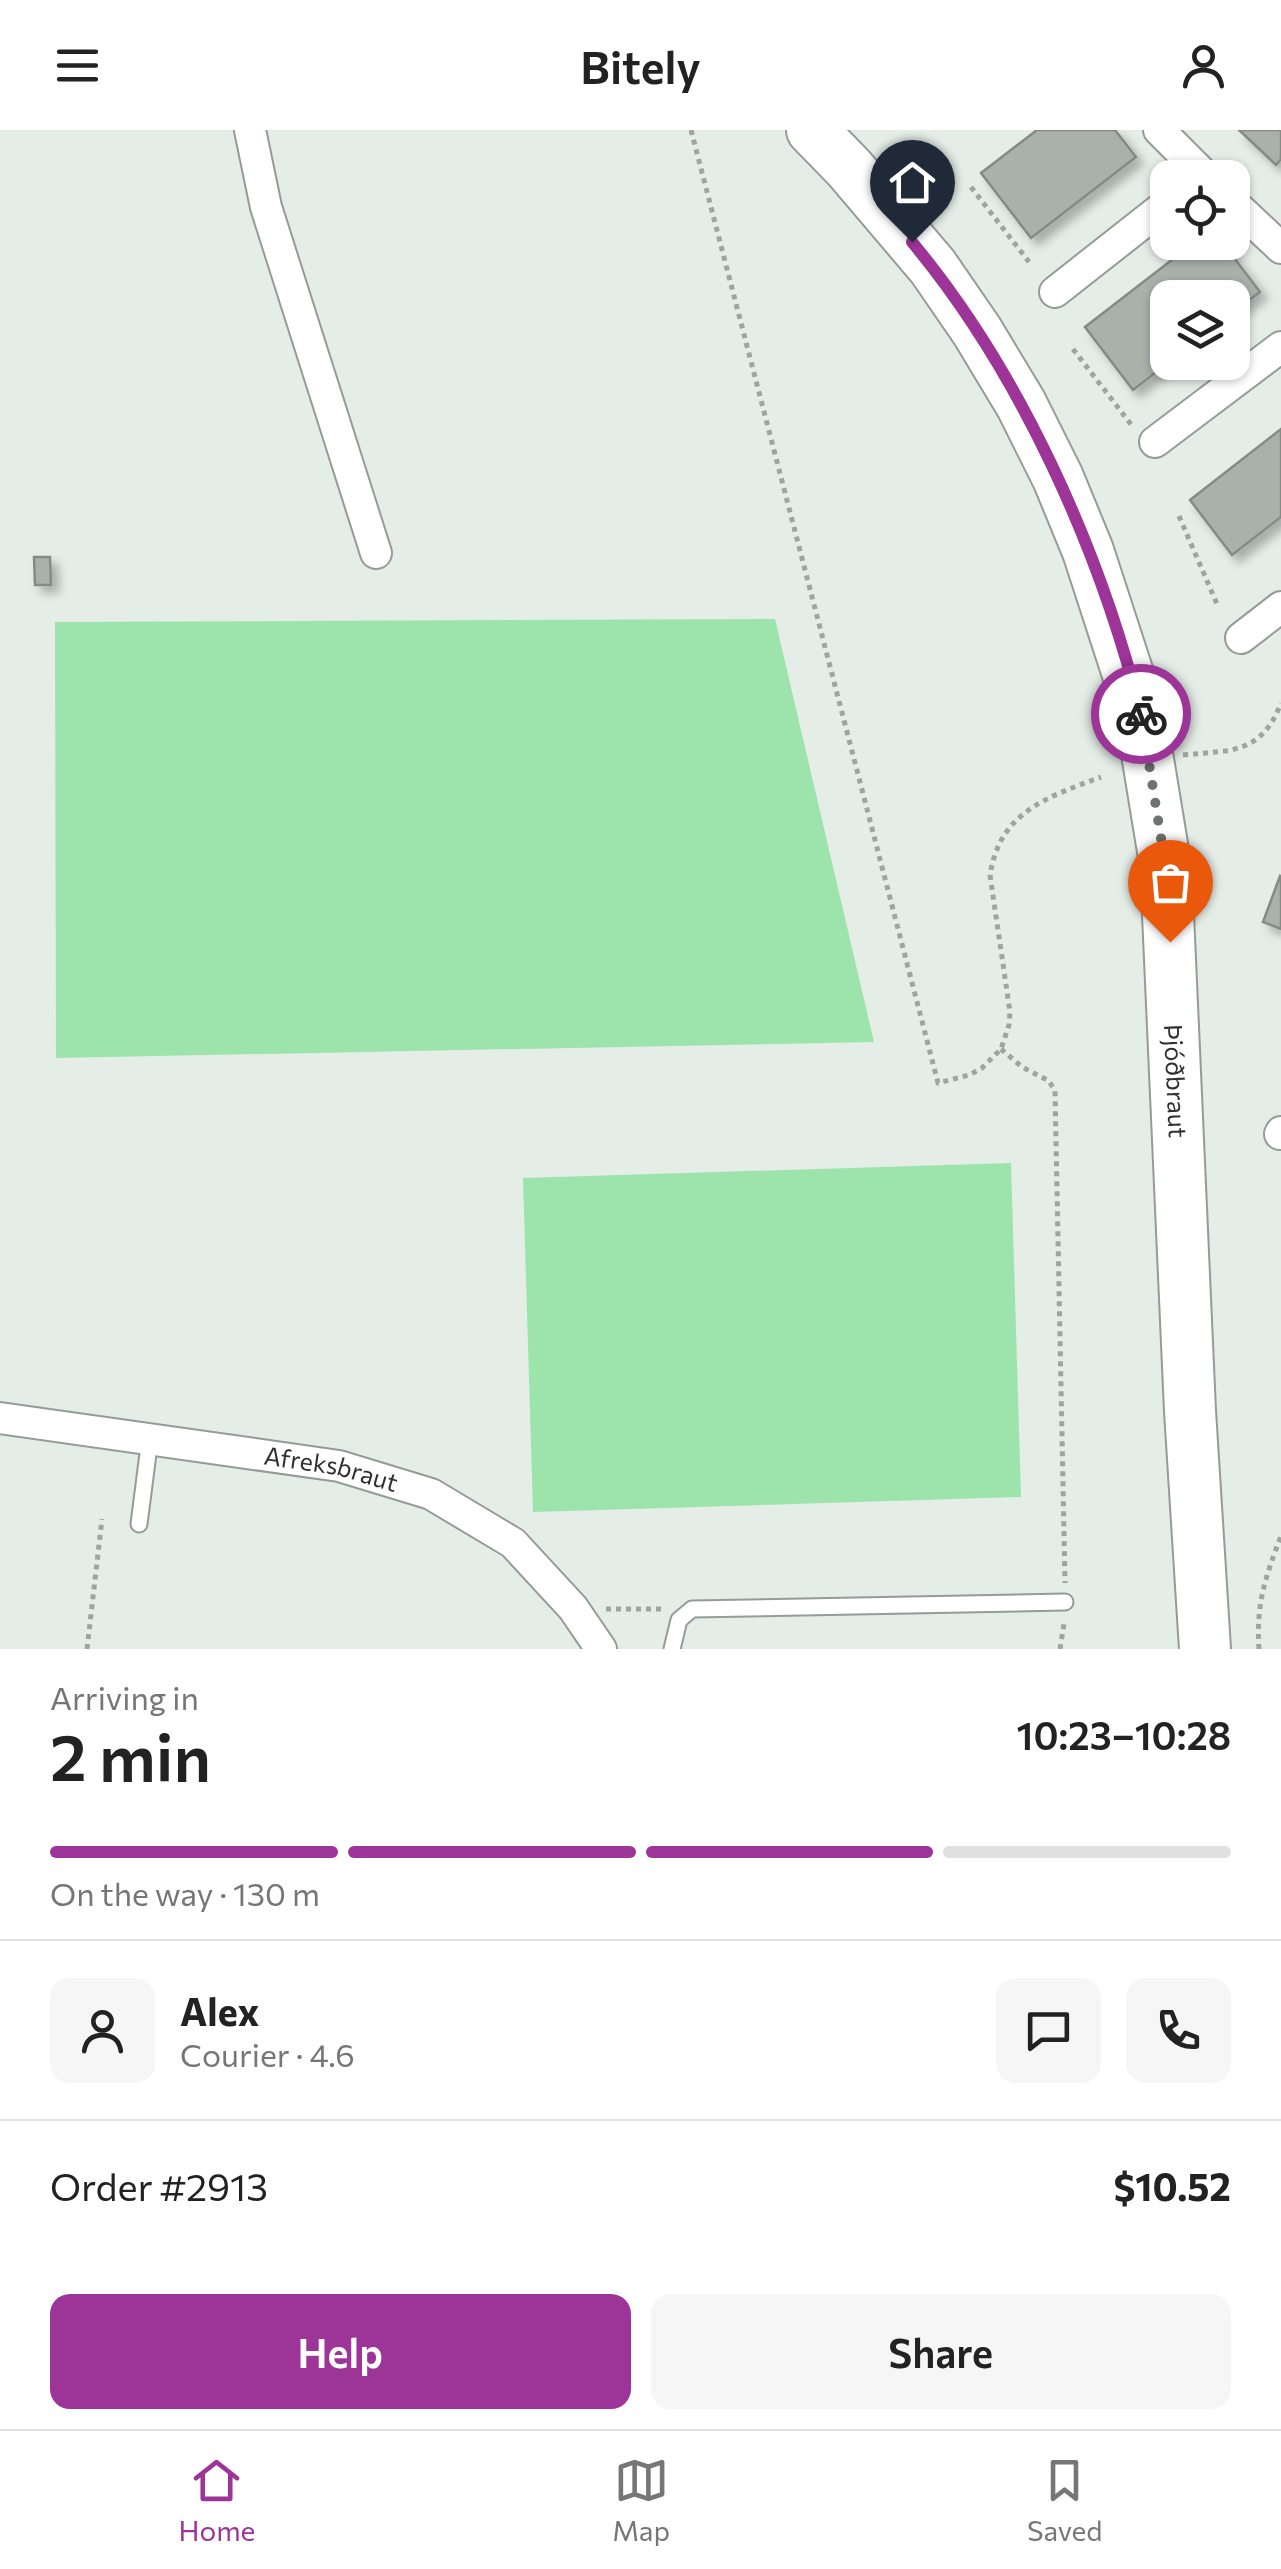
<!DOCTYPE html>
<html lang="en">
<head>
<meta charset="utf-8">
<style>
  :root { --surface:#fff; --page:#f6f6f6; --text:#222; --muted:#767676; --line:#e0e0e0; --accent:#9d3497 }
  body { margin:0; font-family:Commissioner,sans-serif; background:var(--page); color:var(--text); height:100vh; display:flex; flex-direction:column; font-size:38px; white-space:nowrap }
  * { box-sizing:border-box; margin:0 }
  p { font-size:32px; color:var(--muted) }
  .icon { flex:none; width:55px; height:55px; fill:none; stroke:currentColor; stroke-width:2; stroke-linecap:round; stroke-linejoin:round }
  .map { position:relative; height:1519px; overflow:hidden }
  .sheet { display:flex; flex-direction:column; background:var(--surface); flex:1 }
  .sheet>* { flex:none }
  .buttons { position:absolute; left:1150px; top:30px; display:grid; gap:20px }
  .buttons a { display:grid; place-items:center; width:100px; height:100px; border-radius:20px; background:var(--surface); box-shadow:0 2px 8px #0004; font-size:50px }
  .pin { position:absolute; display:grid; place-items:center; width:85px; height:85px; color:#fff; margin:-102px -42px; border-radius:50% 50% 50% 0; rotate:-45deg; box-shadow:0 0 10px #0007 }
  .pin .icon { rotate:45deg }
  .courier { position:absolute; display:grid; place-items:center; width:100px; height:100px; margin:-50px; border:8px solid #9d3497; border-radius:50%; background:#fff; color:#222; box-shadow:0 2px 12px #0007 }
  .headline em { font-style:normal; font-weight:600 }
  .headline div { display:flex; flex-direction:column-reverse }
  .headline { display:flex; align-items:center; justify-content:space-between; height:170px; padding:0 50px }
  h1 { font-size:65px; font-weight:600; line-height:75px }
  .bar { display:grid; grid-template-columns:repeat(4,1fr); gap:15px 10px; align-content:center; height:120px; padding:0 50px }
  .bar i { height:12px; border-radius:8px; background:var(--line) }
  .bar .current { background:var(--accent) }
  .bar p { grid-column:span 4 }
  .line { display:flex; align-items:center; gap:25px; padding:0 50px; border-top:2px solid var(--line) }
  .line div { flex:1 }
  .round { display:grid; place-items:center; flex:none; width:105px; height:105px; border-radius:20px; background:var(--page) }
  .primary-button { display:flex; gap:20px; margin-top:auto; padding:20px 50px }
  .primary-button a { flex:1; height:115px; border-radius:20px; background:var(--accent); color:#fff; font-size:40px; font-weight:600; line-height:115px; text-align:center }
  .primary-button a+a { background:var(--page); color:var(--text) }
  header { display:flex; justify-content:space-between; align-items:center; height:130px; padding:0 50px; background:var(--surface); font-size:45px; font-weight:600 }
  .dock { display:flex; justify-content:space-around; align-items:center; height:140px; border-top:2px solid var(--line); background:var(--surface); font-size:28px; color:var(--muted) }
  .dock a { display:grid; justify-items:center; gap:5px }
  .dock .current { color:var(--accent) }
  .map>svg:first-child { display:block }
  .green { fill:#9de3ac }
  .building { fill:#aab1ab; stroke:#848b85; stroke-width:2.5; filter:url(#shadow) }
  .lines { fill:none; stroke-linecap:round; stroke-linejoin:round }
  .lane-casing { stroke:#959b96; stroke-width:19 }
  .street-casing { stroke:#959b96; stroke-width:34 }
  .primary-casing { stroke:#959b96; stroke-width:54 }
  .path { stroke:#9ea49f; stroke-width:5; stroke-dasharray:5 5; stroke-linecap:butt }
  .lane { stroke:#fff; stroke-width:15 }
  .street { stroke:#fff; stroke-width:30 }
  .primary { stroke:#fff; stroke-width:50 }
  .done { stroke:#6f736f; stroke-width:10; stroke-dasharray:0 18 }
  .route { stroke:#9d3497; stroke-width:12 }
  .labels { text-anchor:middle; stroke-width:8; stroke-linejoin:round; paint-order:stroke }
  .street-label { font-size:25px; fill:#2f312f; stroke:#e5ede7 }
</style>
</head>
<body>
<header><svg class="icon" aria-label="menu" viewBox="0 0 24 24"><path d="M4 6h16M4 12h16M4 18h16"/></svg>Bitely<svg class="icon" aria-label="person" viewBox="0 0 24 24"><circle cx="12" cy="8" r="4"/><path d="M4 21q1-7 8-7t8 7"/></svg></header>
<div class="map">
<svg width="1281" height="1519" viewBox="0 0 1281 1519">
  <defs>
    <filter id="shadow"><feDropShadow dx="7" dy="7" stdDeviation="5" flood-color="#0004"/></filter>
  </defs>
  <rect width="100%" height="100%" fill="#e5ede7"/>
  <!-- green -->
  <path class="green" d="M 775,489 L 874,912 L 56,928 L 55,492 Z
    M 1011,1033 L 1021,1367 L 533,1382 L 523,1048 Z"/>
  <!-- building -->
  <path class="building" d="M 1037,0 L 1115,0 L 1136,27 L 1031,108 L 981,43 Z
    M 1239,0 L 1281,0 L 1281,29 L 1276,35 Z
    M 1195,112 L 1222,112 L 1260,162 L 1232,183 L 1232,168 L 1168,168 L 1169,232 L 1133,260 L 1085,197 Z
    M 1281,299 L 1281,387 L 1232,425 L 1190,370 Z
    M 34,427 L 50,427 L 51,455 L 35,455 Z
    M 1280,746 L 1281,747 L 1281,799 L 1263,792 Z"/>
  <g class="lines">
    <defs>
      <path id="lane" d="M 139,1394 L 150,1308
        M 672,1519 L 679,1490 L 692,1479 L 1065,1472"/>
      <g id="street">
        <path d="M 250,0 L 266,77 L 376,423"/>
        <path d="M 1159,0 L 1207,48"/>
        <path d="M 1232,72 L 1281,118"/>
        <path d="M 1055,162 L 1168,73"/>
        <path d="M 1155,312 L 1281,217"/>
        <path d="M 1241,508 L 1281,477"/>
        <path d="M 1280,1004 L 1281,1002"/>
        <path id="s1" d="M 0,1288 L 339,1336 L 431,1364 L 513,1413 L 573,1478 L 601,1519"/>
      </g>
      <g id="primary">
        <path id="s2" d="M 812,0 L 849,38 L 933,137 L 977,201 L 1021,274 L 1058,348 L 1088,421 L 1140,581 L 1166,739 L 1190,1281 L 1205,1519"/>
      </g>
    </defs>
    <!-- lane casing -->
    <use href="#lane" class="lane-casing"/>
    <!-- street casing -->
    <use href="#street" class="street-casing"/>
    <!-- primary casing -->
    <use href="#primary" class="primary-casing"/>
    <!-- path -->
    <path class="path" d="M 691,0 L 938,953 L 969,945 L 982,938 L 1001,919 L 1009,895 L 1010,882 L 990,745 C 1000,681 1048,667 1101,647
      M 971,57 L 1029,132
      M 1073,219 L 1133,297
      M 1179,386 L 1217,474
      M 1183,625 C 1231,620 1261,625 1281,573
      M 1001,919 L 1022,937 L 1049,951 L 1055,961 L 1065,1453
      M 606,1479 L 665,1479
      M 87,1519 L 102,1389
      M 1060,1519 L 1064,1494
      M 1259,1519 C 1256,1474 1265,1448 1281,1406"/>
    <!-- lane -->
    <use href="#lane" class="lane"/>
    <!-- street -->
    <use href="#street" class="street"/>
    <!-- primary -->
    <use href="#primary" class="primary"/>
  </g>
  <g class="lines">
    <!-- done -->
    <path class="done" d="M 1141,584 L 1166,739 L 1170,812"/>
    <!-- route -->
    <path class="route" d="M 912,112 C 1021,243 1100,420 1141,584"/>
  </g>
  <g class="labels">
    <!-- street labels -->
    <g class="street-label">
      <text dy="9" stroke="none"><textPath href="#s2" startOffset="1048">Þjóðbraut</textPath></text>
      <text dy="9" stroke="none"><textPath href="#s1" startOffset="335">Afreksbraut</textPath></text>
    </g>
  </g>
</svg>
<div class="buttons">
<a><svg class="icon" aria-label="locate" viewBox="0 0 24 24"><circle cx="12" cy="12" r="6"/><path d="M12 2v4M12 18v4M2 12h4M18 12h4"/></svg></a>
<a><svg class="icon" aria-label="layers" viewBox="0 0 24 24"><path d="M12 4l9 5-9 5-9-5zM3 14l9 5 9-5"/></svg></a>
</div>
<div class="pin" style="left:1170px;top:812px;background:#ea580c"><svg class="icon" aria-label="bag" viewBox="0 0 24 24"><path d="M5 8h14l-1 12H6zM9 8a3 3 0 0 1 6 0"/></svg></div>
<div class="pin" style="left:912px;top:112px;background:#1f2937"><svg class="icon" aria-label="home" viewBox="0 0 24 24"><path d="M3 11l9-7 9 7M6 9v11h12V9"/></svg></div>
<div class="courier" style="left:1141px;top:584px"><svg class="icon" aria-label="bike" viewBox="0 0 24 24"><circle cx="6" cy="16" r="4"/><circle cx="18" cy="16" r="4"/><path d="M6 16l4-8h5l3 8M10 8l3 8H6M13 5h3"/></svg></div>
</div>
<section class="sheet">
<div class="headline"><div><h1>2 min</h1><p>Arriving in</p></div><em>10:23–10:28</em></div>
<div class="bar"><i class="current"></i><i class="current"></i><i class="current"></i><i></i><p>On the way · 130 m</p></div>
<div class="line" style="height:180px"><a class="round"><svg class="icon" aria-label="person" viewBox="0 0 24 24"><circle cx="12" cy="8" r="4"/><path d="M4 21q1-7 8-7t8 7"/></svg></a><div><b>Alex</b><p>Courier · 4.6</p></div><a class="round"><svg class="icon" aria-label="chat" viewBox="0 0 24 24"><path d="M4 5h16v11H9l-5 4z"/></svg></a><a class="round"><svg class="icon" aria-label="phone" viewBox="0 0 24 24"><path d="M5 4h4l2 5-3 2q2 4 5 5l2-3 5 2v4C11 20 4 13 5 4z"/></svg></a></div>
<div class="line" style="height:130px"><div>Order #2913</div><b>$10.52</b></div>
<div class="primary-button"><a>Help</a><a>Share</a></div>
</section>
<nav class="dock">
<a class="current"><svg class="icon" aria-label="home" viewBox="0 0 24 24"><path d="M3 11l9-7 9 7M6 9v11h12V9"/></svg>Home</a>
<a><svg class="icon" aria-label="map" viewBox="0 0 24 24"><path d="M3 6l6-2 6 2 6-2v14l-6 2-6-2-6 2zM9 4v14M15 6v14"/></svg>Map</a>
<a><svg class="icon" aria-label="saved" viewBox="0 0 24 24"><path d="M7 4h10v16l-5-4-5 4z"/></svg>Saved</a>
</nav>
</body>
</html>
